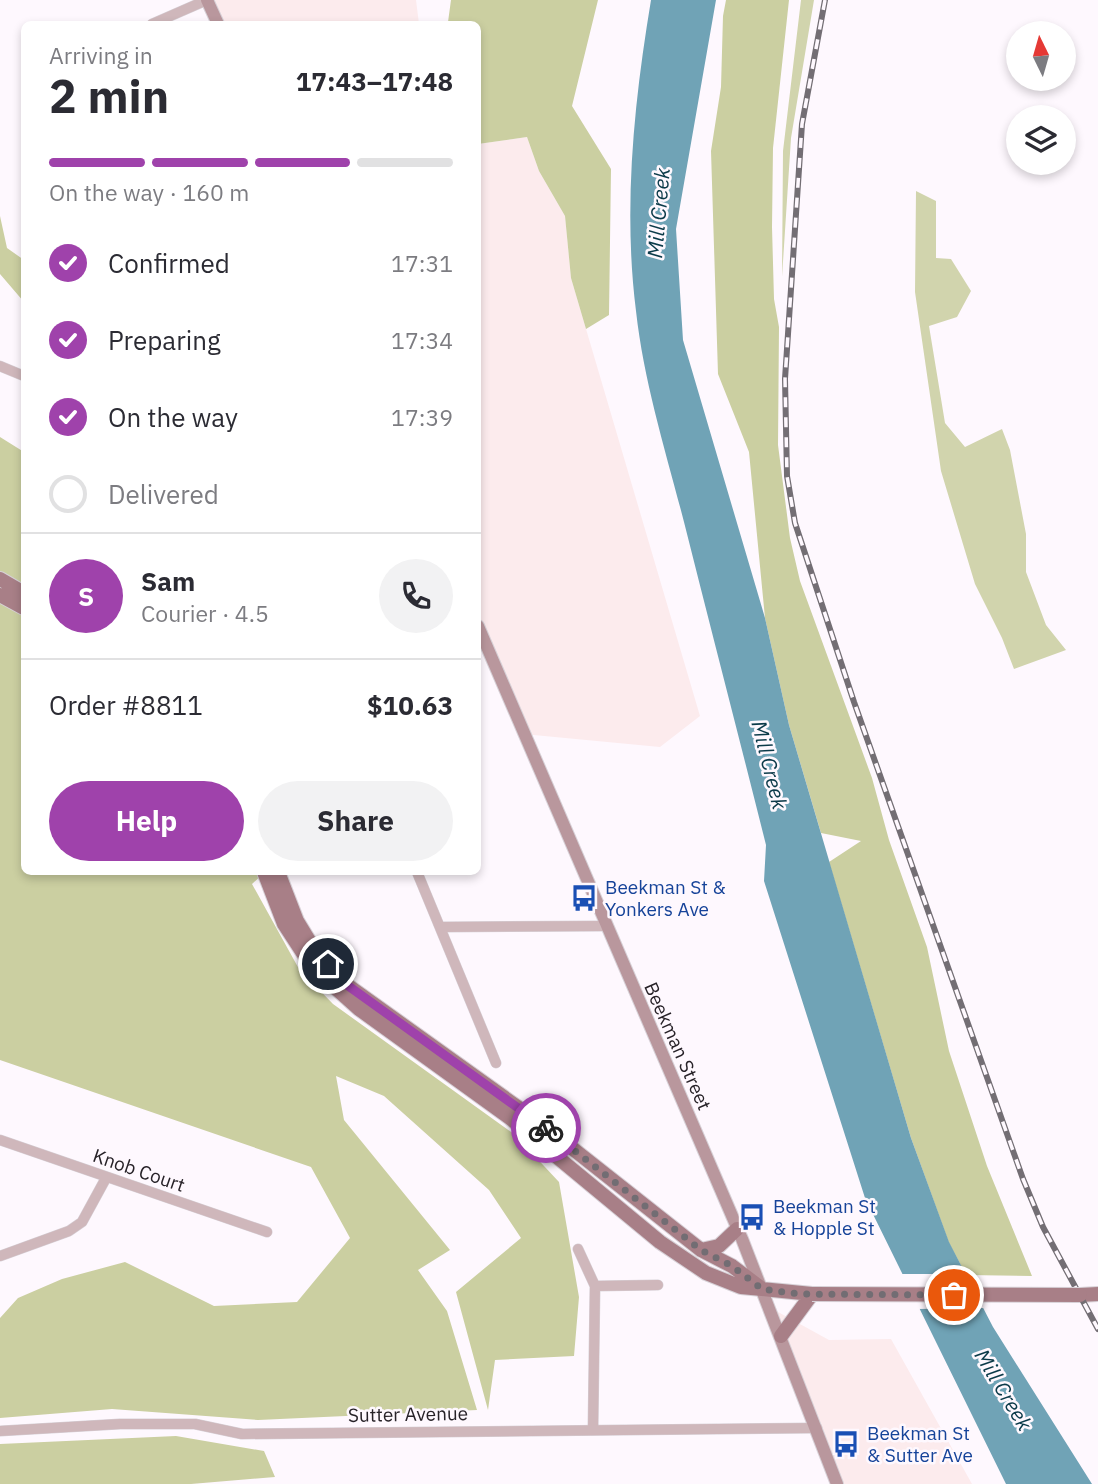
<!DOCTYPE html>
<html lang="en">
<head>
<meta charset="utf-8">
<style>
  :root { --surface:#fff; --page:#f2f2f3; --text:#2b2b33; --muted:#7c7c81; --line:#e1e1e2; --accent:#9f42ab }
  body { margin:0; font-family:"IBM Plex Sans",sans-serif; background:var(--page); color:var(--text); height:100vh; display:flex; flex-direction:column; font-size:26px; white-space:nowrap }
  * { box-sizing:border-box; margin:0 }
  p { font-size:23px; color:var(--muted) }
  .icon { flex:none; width:38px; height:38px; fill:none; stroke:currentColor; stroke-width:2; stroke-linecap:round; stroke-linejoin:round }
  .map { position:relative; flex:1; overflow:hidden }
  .sheet { position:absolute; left:21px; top:21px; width:460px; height:854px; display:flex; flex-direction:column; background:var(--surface); border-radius:10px; box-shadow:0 4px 10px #0003 }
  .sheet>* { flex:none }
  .needle { width:46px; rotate:355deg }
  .buttons { position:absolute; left:1006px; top:21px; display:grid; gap:14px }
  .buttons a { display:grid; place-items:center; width:70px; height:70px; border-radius:50%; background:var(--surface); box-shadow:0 4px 10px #0003; font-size:35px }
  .pin { position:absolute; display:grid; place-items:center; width:60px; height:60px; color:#fff; margin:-30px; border:4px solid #fff; border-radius:50%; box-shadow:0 2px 7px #0007 }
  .courier { position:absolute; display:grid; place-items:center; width:70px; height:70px; margin:-35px; border:5px solid #9f42ab; border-radius:50%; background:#fff; color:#222; box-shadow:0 2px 9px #0007 }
  .summary em { font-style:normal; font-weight:700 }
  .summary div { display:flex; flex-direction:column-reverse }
  .summary { display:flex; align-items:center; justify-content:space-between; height:119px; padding:0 28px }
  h1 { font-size:46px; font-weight:700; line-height:52px }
  .bar { display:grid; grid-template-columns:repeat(4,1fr); gap:10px 7px; align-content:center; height:84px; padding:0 28px }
  .bar i { height:9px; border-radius:5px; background:var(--line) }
  .bar .current { background:var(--accent) }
  .bar p { grid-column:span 4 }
  .line { display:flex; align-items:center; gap:18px; padding:0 28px; border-top:2px solid var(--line) }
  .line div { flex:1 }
  .round { display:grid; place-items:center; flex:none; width:74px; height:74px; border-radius:37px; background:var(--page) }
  ol { padding:0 28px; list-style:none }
  li { display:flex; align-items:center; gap:21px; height:77px }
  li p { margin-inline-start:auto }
  li .icon { padding:7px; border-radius:50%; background:var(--accent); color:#fff; stroke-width:4 }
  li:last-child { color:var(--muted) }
  li i { width:38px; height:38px; border:4px solid var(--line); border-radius:50% }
  .button { display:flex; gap:14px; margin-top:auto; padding:14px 28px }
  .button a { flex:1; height:80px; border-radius:42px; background:var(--accent); color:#fff; font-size:28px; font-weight:700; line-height:80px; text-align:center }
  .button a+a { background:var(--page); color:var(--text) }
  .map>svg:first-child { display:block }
  .industrial { fill:#fcebed }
  .green { fill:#d1d4ad }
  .forest { fill:#cbcfa1 }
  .water { fill:#70a3b6 }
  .pier { fill:#fef8fe }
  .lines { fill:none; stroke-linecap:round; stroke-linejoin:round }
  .street-casing { stroke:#d7d1d7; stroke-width:11 }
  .secondary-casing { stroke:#d7d1d7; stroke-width:14 }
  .primary-casing { stroke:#d7d1d7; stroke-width:16 }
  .street { stroke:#cfb7bb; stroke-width:10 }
  .secondary { stroke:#b9979d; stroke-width:12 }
  .primary { stroke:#a87f87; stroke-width:14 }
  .rail-casing { stroke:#736e74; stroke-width:6 }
  .rail { stroke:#fef8fe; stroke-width:3.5; stroke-dasharray:10; stroke-linecap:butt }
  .primary-bridge-casing { stroke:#d7d1d7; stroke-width:16; stroke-linecap:butt }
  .primary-bridge { stroke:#a87f87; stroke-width:14 }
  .done { stroke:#726d73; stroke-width:7; stroke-dasharray:0 12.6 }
  .route { stroke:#9f42ab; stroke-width:9 }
  .labels { text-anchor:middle; stroke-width:5; stroke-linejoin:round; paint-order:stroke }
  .transit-label { font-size:19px; fill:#164399; stroke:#fef8fe; text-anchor:start }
  .street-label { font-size:19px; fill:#272228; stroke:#fef8fe }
  .water-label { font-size:21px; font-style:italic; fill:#0b3a49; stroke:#fef8fe }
</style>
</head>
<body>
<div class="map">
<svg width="1098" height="1484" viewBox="0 0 1098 1484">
  <rect width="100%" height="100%" fill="#fef8fe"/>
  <!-- industrial -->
  <path class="industrial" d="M 207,0 L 416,0 L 419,24 L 218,24 Z
    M 527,137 L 539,171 L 565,216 L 571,278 L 700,716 L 660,747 L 523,734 L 478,626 L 478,144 Z
    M 769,1307 L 829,1340 L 891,1339 L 972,1484 L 837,1484 Z"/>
  <!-- green -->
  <path class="green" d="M 801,0 L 814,0 L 791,138 L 782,277 L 783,151 Z
    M 916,191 L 936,201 L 936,258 L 951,259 L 971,291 L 957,317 L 929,326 L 945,423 L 965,447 L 1002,429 L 1010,450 L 1026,534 L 1026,572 L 1046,625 L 1066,650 L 1014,669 L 1002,638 L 975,584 L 941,471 L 915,292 Z"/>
  <!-- forest -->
  <path class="forest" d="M 451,0 L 598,0 L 572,106 L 611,169 L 609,315 L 586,329 L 571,278 L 565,216 L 539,171 L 527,137 L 478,144 L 478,24 L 433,24 L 448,22 Z
    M 726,0 L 789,0 L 773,148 L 772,227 L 774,299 L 779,327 L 778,445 L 790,538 L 800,581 L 872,778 L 889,840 L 927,947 L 949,1051 L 987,1166 L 1032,1276 L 966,1275 L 949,1243 L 911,1138 L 829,862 L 861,841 L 821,833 L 789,725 L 765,618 L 749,452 L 718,374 L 711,151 L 721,87 L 723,16 Z
    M 0,216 L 7,248 L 24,260 L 24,302 L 0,274 Z
    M 0,437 L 24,452 L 24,872 L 265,872 L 252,884 L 299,969 L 333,1004 L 514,1134 L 559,1182 L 579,1297 L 574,1356 L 495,1360 L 488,1410 L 456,1292 L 521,1238 L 489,1190 L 384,1096 L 336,1076 L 344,1120 L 450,1250 L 418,1270 L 447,1311 L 477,1410 L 258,1420 L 112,1409 L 0,1418 L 0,1318 L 18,1298 L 62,1279 L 125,1262 L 214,1306 L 297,1302 L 350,1238 L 311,1167 L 0,1060 Z
    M 176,1436 L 264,1451 L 275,1477 L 191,1484 L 0,1484 L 0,1444 Z"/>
  <!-- water -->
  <path class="water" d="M 651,0 L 716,0 L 676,229 L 683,340 L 765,618 L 789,725 L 911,1138 L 949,1242 L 993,1327 L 1092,1484 L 1006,1484 L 865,1198 L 764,881 L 766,845 C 739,737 711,630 684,522 C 666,452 644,383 636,311 C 623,208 634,102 651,0 Z"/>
  <!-- pier -->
  <path class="pier" d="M 899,1274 L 969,1274 L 987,1308 L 916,1309 Z"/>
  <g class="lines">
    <defs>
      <path id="street" d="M 152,24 L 207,0
        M 0,366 L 24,376
        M 417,872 L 496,1063
        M 440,927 L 605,926
        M 0,1140 L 267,1232
        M 578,1249 L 595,1286 L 593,1429
        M 0,1256 L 69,1231 L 82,1222 L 106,1178
        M 595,1286 L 658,1285
        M 0,1431 L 120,1424 L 195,1424 L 242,1434 L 817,1428"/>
      <path id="secondary" d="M 207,0 L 218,24
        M 478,626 L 742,1239 L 837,1484"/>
      <path id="primary" d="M 0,579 L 24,593
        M 0,595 L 24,608
        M 264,872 L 284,924 L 312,967 L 359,1009 L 510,1118 L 660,1242 L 706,1273 L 741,1287 L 812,1294
        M 278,872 L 297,921 L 311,944 L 347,985 L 544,1126 L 701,1250 L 732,1266 L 761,1288
        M 701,1250 L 719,1246 L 737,1229
        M 1080,1295 L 1098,1294
        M 781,1336 L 812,1294"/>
    </defs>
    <!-- street casing -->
    <use href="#street" class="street-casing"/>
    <!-- secondary casing -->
    <use href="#secondary" class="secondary-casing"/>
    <!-- primary casing -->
    <use href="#primary" class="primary-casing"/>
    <!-- street -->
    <use href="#street" class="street"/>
    <!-- secondary -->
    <use href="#secondary" class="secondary"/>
    <!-- primary -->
    <use href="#primary" class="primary"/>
    <defs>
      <path id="rail" d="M 825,0 L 802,124 L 785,379 L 787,476 L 795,523 L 854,702 L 1023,1179 L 1043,1227 L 1098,1329"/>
    </defs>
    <!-- rail casing -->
    <use href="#rail" class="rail-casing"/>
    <!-- rail -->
    <use href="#rail" class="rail"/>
    <defs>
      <path id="primary-bridge" d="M 812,1294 L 1080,1295"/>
    </defs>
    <!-- primary-bridge casing -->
    <use href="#primary-bridge" class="primary-bridge-casing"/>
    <!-- primary-bridge -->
    <use href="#primary-bridge" class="primary-bridge"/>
  </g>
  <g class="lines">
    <!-- done -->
    <path class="done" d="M 546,1128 L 701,1250 L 732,1266 L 762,1289 L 799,1294 L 954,1295"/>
    <!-- route -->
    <path class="route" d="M 328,964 L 347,985 L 546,1128"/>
  </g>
  <!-- icons -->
  <defs>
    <symbol id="bus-bare" viewBox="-9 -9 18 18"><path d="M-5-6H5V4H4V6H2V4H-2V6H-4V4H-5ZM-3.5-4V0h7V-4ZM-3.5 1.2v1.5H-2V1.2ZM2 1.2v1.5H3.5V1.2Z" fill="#1a4fb4" stroke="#fef8fe" stroke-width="2.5" paint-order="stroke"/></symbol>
  </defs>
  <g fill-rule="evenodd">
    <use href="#bus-bare" x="565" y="879" width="38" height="38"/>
    <use href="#bus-bare" x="733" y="1198" width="38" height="38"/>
    <use href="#bus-bare" x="827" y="1425" width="38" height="38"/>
  </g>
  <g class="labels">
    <!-- transit labels -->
    <g class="transit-label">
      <text x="605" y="894">Beekman St &amp;<tspan x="605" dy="22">Yonkers Ave</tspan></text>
      <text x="773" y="1213">Beekman St<tspan x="773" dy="22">&amp; Hopple St</tspan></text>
      <text x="867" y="1440">Beekman St<tspan x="867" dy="22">&amp; Sutter Ave</tspan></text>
    </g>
    <!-- street labels -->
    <g class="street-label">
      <text transform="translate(678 1046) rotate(66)" y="7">Beekman Street</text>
      <text transform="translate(139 1170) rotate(19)" y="7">Knob Court</text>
      <text transform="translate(408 1414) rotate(-1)" y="7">Sutter Avenue</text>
    </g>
    <!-- water labels -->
    <g class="water-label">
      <text transform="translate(659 213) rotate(-85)" y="7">Mill Creek</text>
      <text transform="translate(769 765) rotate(76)" y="7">Mill Creek</text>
      <text transform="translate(1003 1390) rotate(59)" y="7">Mill Creek</text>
    </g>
  </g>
</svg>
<div class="buttons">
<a><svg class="needle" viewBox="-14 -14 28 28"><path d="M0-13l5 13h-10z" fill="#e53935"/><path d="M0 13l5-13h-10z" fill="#7c7c81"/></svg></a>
<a><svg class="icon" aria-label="layers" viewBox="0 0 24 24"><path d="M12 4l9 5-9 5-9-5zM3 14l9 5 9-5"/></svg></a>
</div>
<div class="pin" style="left:954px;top:1295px;background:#ea580c"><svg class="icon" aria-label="bag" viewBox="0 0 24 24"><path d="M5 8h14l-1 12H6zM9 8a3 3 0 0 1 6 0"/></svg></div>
<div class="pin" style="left:328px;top:964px;background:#1f2937"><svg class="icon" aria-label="home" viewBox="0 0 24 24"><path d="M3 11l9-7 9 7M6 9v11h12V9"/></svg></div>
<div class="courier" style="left:546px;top:1128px"><svg class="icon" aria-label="bike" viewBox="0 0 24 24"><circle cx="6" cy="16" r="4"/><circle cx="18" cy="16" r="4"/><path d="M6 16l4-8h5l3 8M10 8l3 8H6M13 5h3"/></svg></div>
<section class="sheet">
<div class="summary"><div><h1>2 min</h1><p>Arriving in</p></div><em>17:43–17:48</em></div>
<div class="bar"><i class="current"></i><i class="current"></i><i class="current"></i><i></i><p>On the way · 160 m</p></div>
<ol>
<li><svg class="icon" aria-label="check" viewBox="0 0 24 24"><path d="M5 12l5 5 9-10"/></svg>Confirmed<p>17:31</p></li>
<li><svg class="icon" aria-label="check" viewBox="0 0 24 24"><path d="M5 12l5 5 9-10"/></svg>Preparing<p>17:34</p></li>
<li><svg class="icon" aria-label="check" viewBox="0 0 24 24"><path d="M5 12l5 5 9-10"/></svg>On the way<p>17:39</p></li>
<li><i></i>Delivered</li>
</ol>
<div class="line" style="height:126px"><b class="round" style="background:var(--accent);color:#fff">S</b><div><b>Sam</b><p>Courier · 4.5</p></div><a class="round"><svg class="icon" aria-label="phone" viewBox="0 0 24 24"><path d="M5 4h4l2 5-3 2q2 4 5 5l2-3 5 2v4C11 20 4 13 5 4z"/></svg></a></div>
<div class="line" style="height:91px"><div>Order #8811</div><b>$10.63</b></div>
<div class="button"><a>Help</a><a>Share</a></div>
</section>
</div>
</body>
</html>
